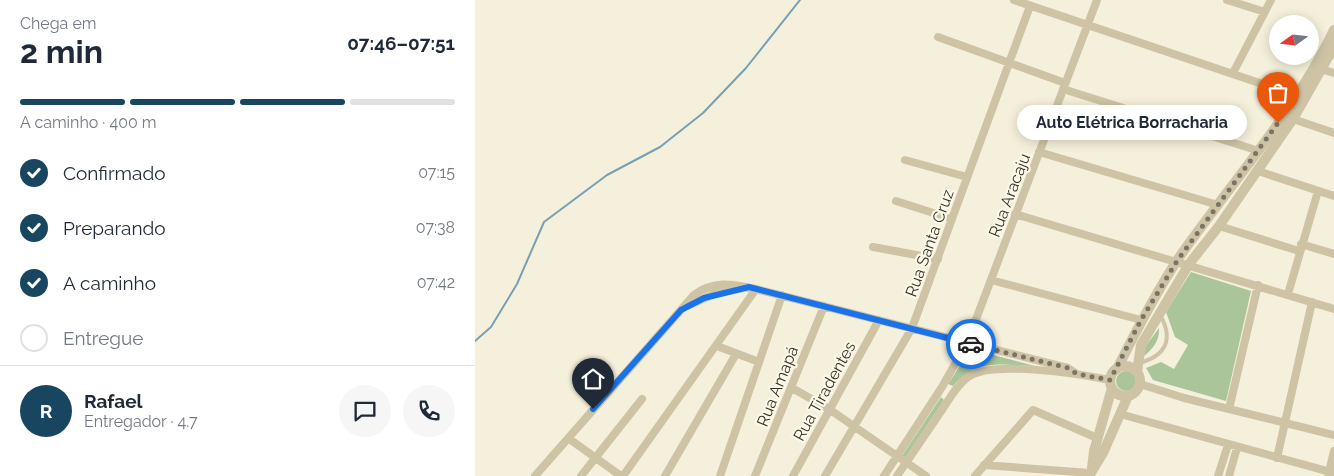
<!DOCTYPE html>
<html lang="pt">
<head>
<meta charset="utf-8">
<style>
  :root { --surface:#fff; --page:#f6f6f7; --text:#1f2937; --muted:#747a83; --line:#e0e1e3; --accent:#184660 }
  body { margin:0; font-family:Raleway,sans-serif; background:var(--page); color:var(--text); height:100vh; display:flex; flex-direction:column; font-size:19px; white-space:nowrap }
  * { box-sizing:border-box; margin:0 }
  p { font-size:16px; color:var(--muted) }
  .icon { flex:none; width:28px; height:28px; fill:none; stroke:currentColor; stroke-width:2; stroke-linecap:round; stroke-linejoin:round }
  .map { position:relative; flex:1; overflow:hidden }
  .sheet { display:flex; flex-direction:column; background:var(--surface); width:475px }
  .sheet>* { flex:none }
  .needle { width:32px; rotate:255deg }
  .controls { position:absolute; left:794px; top:15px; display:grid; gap:10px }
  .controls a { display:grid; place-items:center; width:50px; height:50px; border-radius:50%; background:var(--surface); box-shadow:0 2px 12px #0003; font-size:25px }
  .pin { position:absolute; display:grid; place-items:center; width:42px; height:42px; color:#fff; margin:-51px -21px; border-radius:50% 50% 50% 0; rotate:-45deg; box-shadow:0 0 5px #0007 }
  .pin .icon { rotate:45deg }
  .courier { position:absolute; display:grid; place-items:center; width:50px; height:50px; margin:-25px; border:4px solid #1a73e8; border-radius:50%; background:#fff; color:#222; box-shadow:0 1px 6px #0007 }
  .bubble { position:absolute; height:35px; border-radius:18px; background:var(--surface); box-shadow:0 2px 12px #0003; font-size:16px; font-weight:700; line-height:35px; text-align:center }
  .headline em { font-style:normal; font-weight:700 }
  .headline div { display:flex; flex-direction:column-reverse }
  .headline { display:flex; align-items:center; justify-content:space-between; height:85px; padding:0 20px }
  h1 { font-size:32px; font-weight:700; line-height:38px }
  .bar { display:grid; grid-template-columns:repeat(4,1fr); gap:8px 5px; align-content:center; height:60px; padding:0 20px }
  .bar i { height:6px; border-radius:4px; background:var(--line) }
  .bar .selected { background:var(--accent) }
  .bar p { grid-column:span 4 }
  .line { display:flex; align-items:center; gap:12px; padding:0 20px; border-top:1px solid var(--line) }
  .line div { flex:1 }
  .round { display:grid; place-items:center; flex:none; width:52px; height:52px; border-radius:26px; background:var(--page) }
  ol { padding:0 20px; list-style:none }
  li { display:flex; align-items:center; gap:15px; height:55px }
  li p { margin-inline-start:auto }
  li .icon { padding:5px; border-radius:50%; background:var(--accent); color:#fff; stroke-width:4 }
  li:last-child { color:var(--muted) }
  li i { width:28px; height:28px; border:2px solid var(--line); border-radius:50% }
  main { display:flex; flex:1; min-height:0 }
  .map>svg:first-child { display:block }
  .green { fill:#a9c599 }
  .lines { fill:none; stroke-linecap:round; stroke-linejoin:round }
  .stream { stroke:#76a0b5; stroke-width:2 }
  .service { stroke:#cec4a5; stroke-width:4 }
  .minor { stroke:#cec4a5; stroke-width:8 }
  .tertiary { stroke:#cec4a5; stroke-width:10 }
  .done { stroke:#7b7466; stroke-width:5; stroke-dasharray:0 9 }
  .route { stroke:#1a73e8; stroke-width:6 }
  .labels { text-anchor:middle; stroke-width:4.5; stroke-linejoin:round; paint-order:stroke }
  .street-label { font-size:16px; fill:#393227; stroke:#fcf8e8 }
</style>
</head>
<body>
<main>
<section class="sheet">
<div class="headline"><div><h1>2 min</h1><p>Chega em</p></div><em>07:46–07:51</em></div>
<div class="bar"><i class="selected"></i><i class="selected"></i><i class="selected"></i><i></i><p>A caminho · 400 m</p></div>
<ol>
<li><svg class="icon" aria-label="check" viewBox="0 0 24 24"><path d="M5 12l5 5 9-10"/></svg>Confirmado<p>07:15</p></li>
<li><svg class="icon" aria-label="check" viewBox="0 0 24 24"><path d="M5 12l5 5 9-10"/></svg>Preparando<p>07:38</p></li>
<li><svg class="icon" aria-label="check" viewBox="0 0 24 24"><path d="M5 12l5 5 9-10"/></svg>A caminho<p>07:42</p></li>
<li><i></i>Entregue</li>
</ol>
<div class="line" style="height:90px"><b class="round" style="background:var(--accent);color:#fff">R</b><div><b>Rafael</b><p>Entregador · 4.7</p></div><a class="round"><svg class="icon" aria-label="chat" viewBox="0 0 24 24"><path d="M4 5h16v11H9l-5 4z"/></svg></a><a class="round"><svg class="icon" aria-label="phone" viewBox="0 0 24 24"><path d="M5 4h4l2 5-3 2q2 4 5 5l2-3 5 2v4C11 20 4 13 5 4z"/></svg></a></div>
</section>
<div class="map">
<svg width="859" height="476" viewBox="0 0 859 476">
  <rect width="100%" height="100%" fill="#f5f0db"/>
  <!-- green -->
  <path class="green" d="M 716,272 L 776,291 L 751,401 L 678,380 L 671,368 L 686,362 L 699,369 L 713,345 L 700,337 L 691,312 Z
    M 684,328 C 685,340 678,349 669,356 L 670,347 Z
    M 496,349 L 560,366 C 525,365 503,358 478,386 L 473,384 Z
    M641 381a10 10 0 1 1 20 0a10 10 0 1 1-20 0Z
    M 466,397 L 469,400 L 430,458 L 427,456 Z"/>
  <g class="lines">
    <!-- stream -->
    <path class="stream" d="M 0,341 L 16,327 L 42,284 L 69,222 L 132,175 L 185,147 L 228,113 L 271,68 L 325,0"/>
    <!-- service -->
    <path class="service" d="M 664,363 C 691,356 699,339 685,315"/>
    <!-- minor -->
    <path class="minor" d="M 539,0 L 826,97
      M 752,0 L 790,12
      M 463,37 L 590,83
      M 842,68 L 859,73
      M 758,73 L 796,0
      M 588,89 L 784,151
      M 818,119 L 859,133
      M 564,152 L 743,205
      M 430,160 L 492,177
      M 783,171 L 859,196
      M 421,201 L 477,219
      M 540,214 L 859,309
      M 744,226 L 824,251
      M 826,244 L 859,254
      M 398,247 L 463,259
      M 516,280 L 666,320
      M 813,294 L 843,191
      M 214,305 L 239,294 L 272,287
      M 242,346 L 284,362
      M 665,384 L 709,398 L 859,435
      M 317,388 L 354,409 L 451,476
      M 754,409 L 783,285
      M 645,414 L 859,473
      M 93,438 L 146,476
      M 802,458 L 837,302
      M 509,465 L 615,473
      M 60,476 L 219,295 C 239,280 257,284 281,289 L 593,368 L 602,374
      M 106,476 L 167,399
      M 148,476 L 281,289
      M 190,476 L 261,354
      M 245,476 L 307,295
      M 280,476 L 349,306
      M 318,476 L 404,320
      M 350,476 L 437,328 L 555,6
      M 409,476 L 467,387 L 492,343 L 622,0
      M 422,476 C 437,454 452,432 467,410 C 474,399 482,385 493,377 C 517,360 605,374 635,380
      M 500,476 L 558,410 L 622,438
      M 743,476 L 753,445
      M 754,476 L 762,448
      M 853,476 L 859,451"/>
    <!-- tertiary -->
    <path class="tertiary" d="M635 381a15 15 0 1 1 30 0a15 15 0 1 1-30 0Z
      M 642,369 C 661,331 680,294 703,259 C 756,183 819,114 859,30
      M 662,372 L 666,345 L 714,264 L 744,226 L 818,119 L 859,47
      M 617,468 L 619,451 L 637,388
      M 614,476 L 628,453 L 653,396"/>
  </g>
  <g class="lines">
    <!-- done -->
    <path class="done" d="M 496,344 L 593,368 L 602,374 L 635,380 L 666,320 L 702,261 L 803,123"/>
    <!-- route -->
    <path class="route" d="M 118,409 L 206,310 L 229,298 L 274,287 L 496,344"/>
  </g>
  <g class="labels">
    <!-- street labels -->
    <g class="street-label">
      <text transform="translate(534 195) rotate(-69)" y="6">Rua Aracaju</text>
      <text transform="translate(454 243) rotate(-70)" y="6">Rua Santa Cruz</text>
      <text transform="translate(302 386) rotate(-68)" y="6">Rua Amapá</text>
      <text transform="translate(349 391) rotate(-61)" y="6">Rua Tiradentes</text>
    </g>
  </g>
</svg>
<div class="controls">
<a><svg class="needle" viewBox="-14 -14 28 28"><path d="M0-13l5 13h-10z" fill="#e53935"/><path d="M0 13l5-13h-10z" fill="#747a83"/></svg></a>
</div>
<div class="pin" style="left:803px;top:123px;background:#ea580c"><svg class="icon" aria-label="bag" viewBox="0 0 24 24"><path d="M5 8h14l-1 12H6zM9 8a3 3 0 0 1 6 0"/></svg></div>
<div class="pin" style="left:118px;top:409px;background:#1f2937"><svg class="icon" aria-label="home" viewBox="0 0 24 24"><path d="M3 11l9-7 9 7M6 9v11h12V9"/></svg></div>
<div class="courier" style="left:496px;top:344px"><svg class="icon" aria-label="car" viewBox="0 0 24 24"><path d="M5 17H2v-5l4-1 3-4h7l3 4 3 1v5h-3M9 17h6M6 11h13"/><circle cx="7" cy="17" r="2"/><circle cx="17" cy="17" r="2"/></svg></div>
<div class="bubble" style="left:542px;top:105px;width:230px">Auto Elétrica Borracharia</div>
</div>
</main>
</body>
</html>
